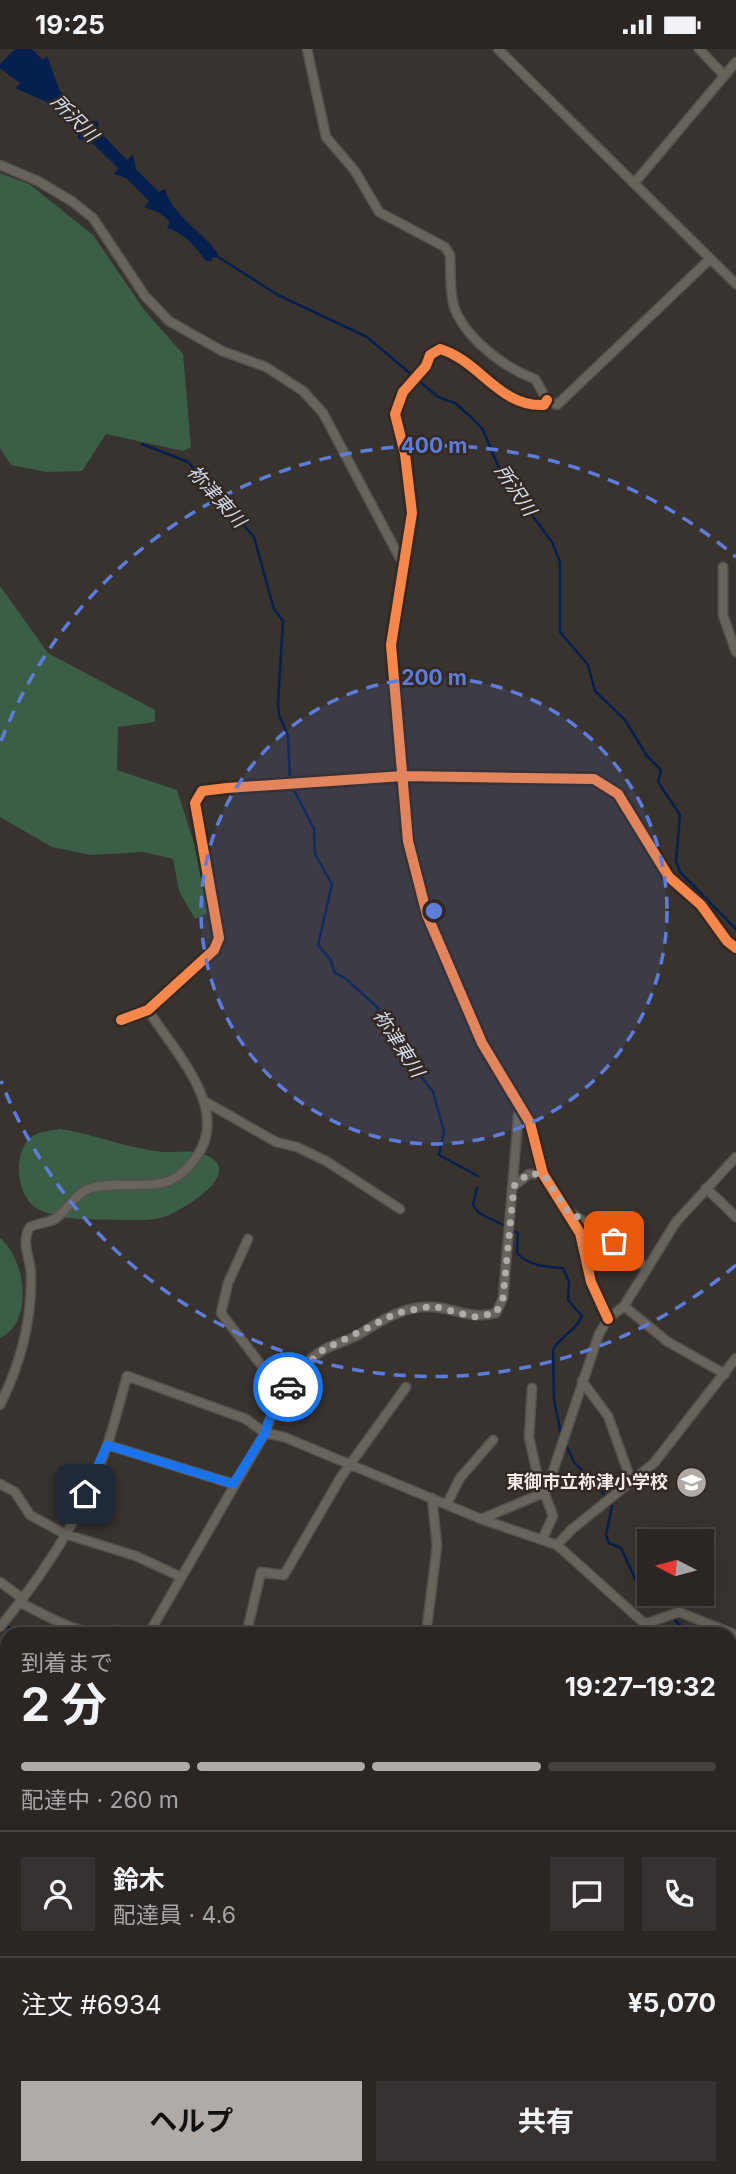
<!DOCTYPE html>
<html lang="ja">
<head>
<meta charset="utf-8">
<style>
  :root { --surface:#2b2624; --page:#373231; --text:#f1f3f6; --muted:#a6a5a6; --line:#474341; --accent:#b1aba7 }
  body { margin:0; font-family:Inter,"Noto Sans JP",sans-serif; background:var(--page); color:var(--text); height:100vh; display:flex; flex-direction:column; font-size:26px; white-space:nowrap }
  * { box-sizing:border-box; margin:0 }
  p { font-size:23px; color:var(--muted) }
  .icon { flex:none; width:38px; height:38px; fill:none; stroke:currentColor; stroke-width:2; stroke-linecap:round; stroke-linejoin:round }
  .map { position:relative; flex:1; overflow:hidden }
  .drawer { position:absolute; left:0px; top:1578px; width:737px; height:548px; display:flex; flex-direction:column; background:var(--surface); border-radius:21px 21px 0 0; box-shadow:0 7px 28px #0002,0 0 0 2px var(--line) }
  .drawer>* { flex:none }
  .needle { width:46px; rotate:276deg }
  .controls { position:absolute; left:637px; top:1480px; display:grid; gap:14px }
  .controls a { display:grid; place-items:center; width:77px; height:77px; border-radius:0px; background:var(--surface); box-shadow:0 7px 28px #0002,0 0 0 2px var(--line); font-size:35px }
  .pin { position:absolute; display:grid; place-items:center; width:60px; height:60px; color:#fff; margin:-30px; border-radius:14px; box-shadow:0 4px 10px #0006 }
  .courier { position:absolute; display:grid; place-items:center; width:70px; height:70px; margin:-35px; border:5px solid #1a73e8; border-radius:50%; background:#fff; color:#222; box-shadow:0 2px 9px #0007 }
  .headline em { font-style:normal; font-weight:700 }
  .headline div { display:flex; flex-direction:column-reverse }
  .headline { display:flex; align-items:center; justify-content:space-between; height:119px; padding:0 21px }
  h1 { font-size:46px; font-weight:700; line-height:52px }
  .bar { display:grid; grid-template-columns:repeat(4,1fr); gap:10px 7px; align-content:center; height:84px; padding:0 21px }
  .bar i { height:9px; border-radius:5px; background:var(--line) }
  .bar .active { background:var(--accent) }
  .bar p { grid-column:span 4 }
  .line { display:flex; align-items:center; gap:18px; padding:0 21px; border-top:2px solid var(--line) }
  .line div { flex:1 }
  .round { display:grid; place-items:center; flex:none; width:74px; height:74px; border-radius:0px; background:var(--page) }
  .button { display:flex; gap:14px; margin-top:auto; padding:14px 21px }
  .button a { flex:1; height:80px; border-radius:0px; background:var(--accent); color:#111; font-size:28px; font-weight:700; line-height:80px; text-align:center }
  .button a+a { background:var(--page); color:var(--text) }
  .status { display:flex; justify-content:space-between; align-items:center; height:49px; padding:0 35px; background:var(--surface); direction:ltr }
  .status svg { height:19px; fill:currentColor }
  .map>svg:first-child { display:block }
  .green { fill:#3b5e47 }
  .water { fill:#05204f }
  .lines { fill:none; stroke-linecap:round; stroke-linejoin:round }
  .stream { stroke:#05204f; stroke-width:2.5 }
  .street-casing { stroke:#56514e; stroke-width:11 }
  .secondary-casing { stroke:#56514e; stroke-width:16 }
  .primary-casing { stroke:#56514e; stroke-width:16 }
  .highway-casing { stroke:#56514e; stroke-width:19 }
  .street { stroke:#69645b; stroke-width:8 }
  .secondary { stroke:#746f64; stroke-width:12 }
  .primary { stroke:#746d60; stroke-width:12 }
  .highway { stroke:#706a5e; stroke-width:16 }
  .cycleway-casing { stroke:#332822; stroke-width:15 }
  .cycleway { stroke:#f5874c; stroke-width:10 }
  .done { stroke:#b1aba7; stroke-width:7; stroke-dasharray:0 12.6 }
  .route { stroke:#1a73e8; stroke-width:9 }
  .ring { fill:none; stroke:#5d7ddc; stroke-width:3.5; stroke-dasharray:12 9 }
  .labels { text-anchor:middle; stroke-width:5; stroke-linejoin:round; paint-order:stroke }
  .poi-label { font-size:18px; font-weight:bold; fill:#f2ebe7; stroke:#332822; text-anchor:end }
  .water-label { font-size:19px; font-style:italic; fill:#d2ddee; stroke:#332822 }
  .centre { fill:#5d7ddc; stroke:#332822; stroke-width:3.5 }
  .ring-label { font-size:21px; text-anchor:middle; font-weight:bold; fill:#5d7ddc; stroke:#332822; stroke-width:5; stroke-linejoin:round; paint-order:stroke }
</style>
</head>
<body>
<div class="status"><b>19:25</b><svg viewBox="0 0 49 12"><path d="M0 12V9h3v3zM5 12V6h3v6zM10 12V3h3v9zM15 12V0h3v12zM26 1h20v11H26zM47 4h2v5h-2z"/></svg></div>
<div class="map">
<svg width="736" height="2125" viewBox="0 0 736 2125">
  <rect width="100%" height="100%" fill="#393330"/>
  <!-- green -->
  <path class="green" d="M 0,124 L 29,135 L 93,186 L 145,262 L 183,305 L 191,398 L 183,402 L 106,385 L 82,422 L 46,423 L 11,416 L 0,399 Z
    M 0,537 L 48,604 L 155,661 L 155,673 L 118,678 L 117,721 L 177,741 L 194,794 L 208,863 L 195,870 L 179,842 L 173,810 L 144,803 L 91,806 L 52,798 L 0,768 Z
    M 60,1080 C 95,1085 128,1100 164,1103 C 178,1104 192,1100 206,1106 C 247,1124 181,1162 164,1168 C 151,1172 136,1171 122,1171 C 94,1170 63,1173 38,1160 C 17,1149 12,1106 30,1089 C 38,1082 49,1082 60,1080 Z
    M 0,1189 C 25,1209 35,1273 0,1289 Z"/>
  <!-- water -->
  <path class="water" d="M 15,0 L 32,0 L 43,11 L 47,7 L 60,42 L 89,72 L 98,72 L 99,82 L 127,111 L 133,105 L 136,120 L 159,143 L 165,140 C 173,168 202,181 218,205 L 216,209 L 212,208 L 212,212 L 206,212 C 196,199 185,184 167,179 L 170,173 L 160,164 L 144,158 L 149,152 L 126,129 L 114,125 L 118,119 L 90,92 L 78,90 L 78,83 L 49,54 L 15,39 L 20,34 L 0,19 L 0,15 Z"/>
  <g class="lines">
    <!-- stream -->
    <path class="stream" d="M 215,206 L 278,246 L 367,288 L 438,348 L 455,354 L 473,370 L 483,381 L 502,426 L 552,493 L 560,513 L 560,583 L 588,616 L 595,642 L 625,671 L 647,707 L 661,721 L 658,733 L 680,766 L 676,812 L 680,823 L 736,880
      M 142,395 L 188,413 L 254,488 L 274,560 L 283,572 L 278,655 L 279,666 L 288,687 L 290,729
      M 294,741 L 314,780 L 315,805 L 332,835 L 318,896 L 330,910 L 335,924 L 345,929 L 377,958 L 387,983 L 433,1043 L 444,1082 L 439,1106 L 478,1127
      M 477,1139 L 473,1156 L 479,1164 L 505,1177
      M 514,1182 L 518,1184 L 517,1204 C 529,1217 546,1218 563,1219 L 569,1233 L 568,1251 L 582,1267 C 576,1282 560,1287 553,1301 L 554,1351 L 561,1385
      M 566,1396 L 574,1413 L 604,1445
      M 612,1457 L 606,1486 L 609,1494 L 621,1499 L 637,1534 L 649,1542
      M 655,1545 L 670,1557
      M 675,1571 L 690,1586
      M 3,1576 L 26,1586
      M 730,1627 L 736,1632
      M 730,2014 L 736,2018"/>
    <defs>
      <path id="street" d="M 307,0 L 326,88 L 355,122 L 379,163 L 445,198 L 450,206 C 451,223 449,249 457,265 C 470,292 506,320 535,330 L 547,351 L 557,356 L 710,210
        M 498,0 L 736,235
        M 699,0 L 723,25
        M 0,116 L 38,132 L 73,153 L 93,169 L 145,247 L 169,272 L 222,302 L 266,318 L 303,342 L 323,364 L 402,513
        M 636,132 L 736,13
        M 547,351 L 544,356 C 499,358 480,312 440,300 L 430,306 L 426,317 L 403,343 L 395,365 L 405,405 L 412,464 L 391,596 L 408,792 L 427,866 L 482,994 L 530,1074 L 543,1125 L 580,1184 L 591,1233 L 608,1270
        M 723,518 L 723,566 L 736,603
        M 121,971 L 148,961 L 214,901 L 219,889 L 195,754 L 202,742 L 227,739 L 403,727 L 594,730 L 618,745 L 669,828 L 701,856 L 727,892 L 736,899
        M 204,1052 L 276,1093 L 297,1098 L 326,1112 L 400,1160
        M 514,1137 L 529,1125 L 543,1125
        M 706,1139 L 736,1168
        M 568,1162 L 614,1192 L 647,1220
        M 248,1190 L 228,1234 L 221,1264 L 268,1325 L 286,1340
        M 624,1257 L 668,1293 L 725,1325
        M 582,1332 L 608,1367 L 632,1434
        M 532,1339 L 529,1388 L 537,1424 L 553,1467 L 542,1491
        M 0,1356 C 20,1316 32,1271 31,1226 C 31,1210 20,1193 30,1178 C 38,1174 47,1174 55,1170 C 68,1161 75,1144 91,1139 C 116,1132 141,1140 165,1133 C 178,1130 190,1117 197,1107 C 231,1059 173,1001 148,961
        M 108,1396 L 233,1435
        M 0,1435 L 15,1443 L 30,1466 L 65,1485 L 136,1507 L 181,1528
        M 447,1455 L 460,1429 L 493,1391
        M 481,1470 L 546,1443 L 599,1285 L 608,1270 L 624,1257 L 676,1173 L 736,1108
        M 557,1496 L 571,1481 L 654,1414 L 736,1309
        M 0,1533 L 23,1550 L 23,1555 C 45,1566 67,1579 92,1584 C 110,1588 110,1574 134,1586
        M 645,1575 L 679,1563 L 736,1586
        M 0,1578 C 44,1525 86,1460 108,1394 C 115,1372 121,1349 127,1327 L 246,1370 L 265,1384 L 284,1388 L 481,1470 L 557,1496 L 645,1575 L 651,1586
        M 148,1586 L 265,1384 C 275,1353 294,1318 323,1301 C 334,1295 347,1292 358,1286 C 377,1274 399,1260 422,1258 C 448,1255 468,1272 496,1264 L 503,1249 L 519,1058
        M 246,1586 L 261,1523 L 284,1526 L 341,1428 L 406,1338
        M 430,1586 L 427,1577 L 437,1497 L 432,1449
        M 0,1656 L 7,1663
        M 730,1722 L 736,1732
        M 730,1756 L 736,1757
        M 0,1765 L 7,1758
        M 0,1779 L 7,1784
        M 0,1809 L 7,1815
        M 730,1822 L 736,1812
        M 0,1914 L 7,1920
        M 730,1940 L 736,1938
        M 136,2119 L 138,2125
        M 48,2125 L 49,2119"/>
      <path id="secondary" d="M 730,2035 L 736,2038"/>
      <path id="primary" d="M 730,1708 L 736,1706
        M 0,2050 L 7,2046"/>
      <path id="highway" d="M 730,1971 L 736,1969
        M 730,1984 L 736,1982
        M 730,1997 L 736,1994
        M 102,2125 L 116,2119
        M 200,2125 L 219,2119
        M 247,2125 L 266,2119
        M 364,2125 L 381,2119"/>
    </defs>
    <!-- street casing -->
    <use href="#street" class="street-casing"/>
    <!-- secondary casing -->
    <use href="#secondary" class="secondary-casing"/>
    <!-- primary casing -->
    <use href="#primary" class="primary-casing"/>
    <!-- highway casing -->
    <use href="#highway" class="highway-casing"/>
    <!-- street -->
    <use href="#street" class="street"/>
    <!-- secondary -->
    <use href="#secondary" class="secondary"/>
    <!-- primary -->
    <use href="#primary" class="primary"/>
    <!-- highway -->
    <use href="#highway" class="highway"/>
    <defs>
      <path id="cycleway" d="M 547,351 L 544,356 C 499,358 480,312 440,300 L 430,306 L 426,317 L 403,343 L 395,365 L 405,405 L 412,464 L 391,596 L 408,792 L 427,866 L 482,994 L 530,1074 L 543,1125 L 580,1184 L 591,1233 L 608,1270
        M 121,971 L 148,961 L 214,901 L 219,889 L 195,754 L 202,742 L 227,739 L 403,727 L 594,730 L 618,745 L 669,828 L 701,856 L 727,892 L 736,899"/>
    </defs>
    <!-- cycleway casing -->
    <use href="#cycleway" class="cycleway-casing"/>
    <!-- cycleway -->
    <use href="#cycleway" class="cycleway"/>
  </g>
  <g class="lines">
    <!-- done -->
    <path class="done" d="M 288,1338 L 298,1323 L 323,1301 L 397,1264 L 433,1257 L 474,1268 L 496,1264 L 503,1249 L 514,1137 L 528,1125 L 543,1125 L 567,1161 L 614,1192"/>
    <!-- route -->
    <path class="route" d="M 85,1445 L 107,1396 L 233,1435 L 265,1384 L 272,1362 L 288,1338"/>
  </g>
  <!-- distance rings -->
  <circle cx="434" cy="862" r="233" fill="#5d7ddc" fill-opacity=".12"/>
  <g class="ring">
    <circle cx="434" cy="862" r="233"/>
    <path d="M736 1216A465 465 0 0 1 1 1032M1 692A465 465 0 0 1 736 508"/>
  </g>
  <!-- icons -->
  <defs>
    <symbol id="school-disc" viewBox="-11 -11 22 22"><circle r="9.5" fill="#b1aba7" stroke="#332822"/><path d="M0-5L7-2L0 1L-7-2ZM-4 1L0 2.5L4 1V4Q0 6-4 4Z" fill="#fff"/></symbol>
  </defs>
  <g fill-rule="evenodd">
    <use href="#school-disc" x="674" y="1416" width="35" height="35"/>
  </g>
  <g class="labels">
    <!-- poi labels -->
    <g class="poi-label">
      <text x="668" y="1439">東御市立祢津小学校</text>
    </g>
    <!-- water labels -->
    <g class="water-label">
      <text transform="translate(75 69) rotate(45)" y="7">所沢川</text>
      <text transform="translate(516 441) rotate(56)" y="7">所沢川</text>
      <text transform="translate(217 447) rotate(48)" y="7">祢津東川</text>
      <text transform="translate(399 994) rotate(57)" y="7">祢津東川</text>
    </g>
  </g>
  <circle cx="434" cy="862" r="10" class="centre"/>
  <g class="ring-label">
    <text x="434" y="404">400 m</text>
    <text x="434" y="636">200 m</text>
  </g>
</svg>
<div class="controls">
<a><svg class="needle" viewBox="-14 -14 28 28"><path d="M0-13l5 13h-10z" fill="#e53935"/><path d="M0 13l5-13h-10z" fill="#a6a5a6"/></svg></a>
</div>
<div class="pin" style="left:614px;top:1192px;background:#ea580c"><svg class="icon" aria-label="bag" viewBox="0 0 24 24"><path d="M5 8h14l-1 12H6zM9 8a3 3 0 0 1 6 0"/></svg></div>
<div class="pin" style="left:85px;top:1445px;background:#1f2937"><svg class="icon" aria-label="home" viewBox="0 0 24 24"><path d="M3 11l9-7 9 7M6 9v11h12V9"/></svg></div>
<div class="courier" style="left:288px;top:1338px"><svg class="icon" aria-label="car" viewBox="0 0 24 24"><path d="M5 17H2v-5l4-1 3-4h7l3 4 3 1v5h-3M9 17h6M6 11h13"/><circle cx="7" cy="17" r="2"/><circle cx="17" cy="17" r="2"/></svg></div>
<section class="drawer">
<div class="headline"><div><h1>2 分</h1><p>到着まで</p></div><em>19:27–19:32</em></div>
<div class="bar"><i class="active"></i><i class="active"></i><i class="active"></i><i></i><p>配達中 · 260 m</p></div>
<div class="line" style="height:126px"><a class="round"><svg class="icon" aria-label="person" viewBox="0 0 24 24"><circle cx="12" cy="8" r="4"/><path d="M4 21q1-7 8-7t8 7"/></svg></a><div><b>鈴木</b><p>配達員 · 4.6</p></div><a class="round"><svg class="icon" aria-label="chat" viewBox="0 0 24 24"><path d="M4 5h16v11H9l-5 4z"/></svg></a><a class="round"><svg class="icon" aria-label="phone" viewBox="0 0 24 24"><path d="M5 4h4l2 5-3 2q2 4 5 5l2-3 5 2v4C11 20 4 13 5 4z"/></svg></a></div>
<div class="line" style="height:91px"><div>注文 #6934</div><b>¥5,070</b></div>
<div class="button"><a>ヘルプ</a><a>共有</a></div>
</section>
</div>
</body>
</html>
